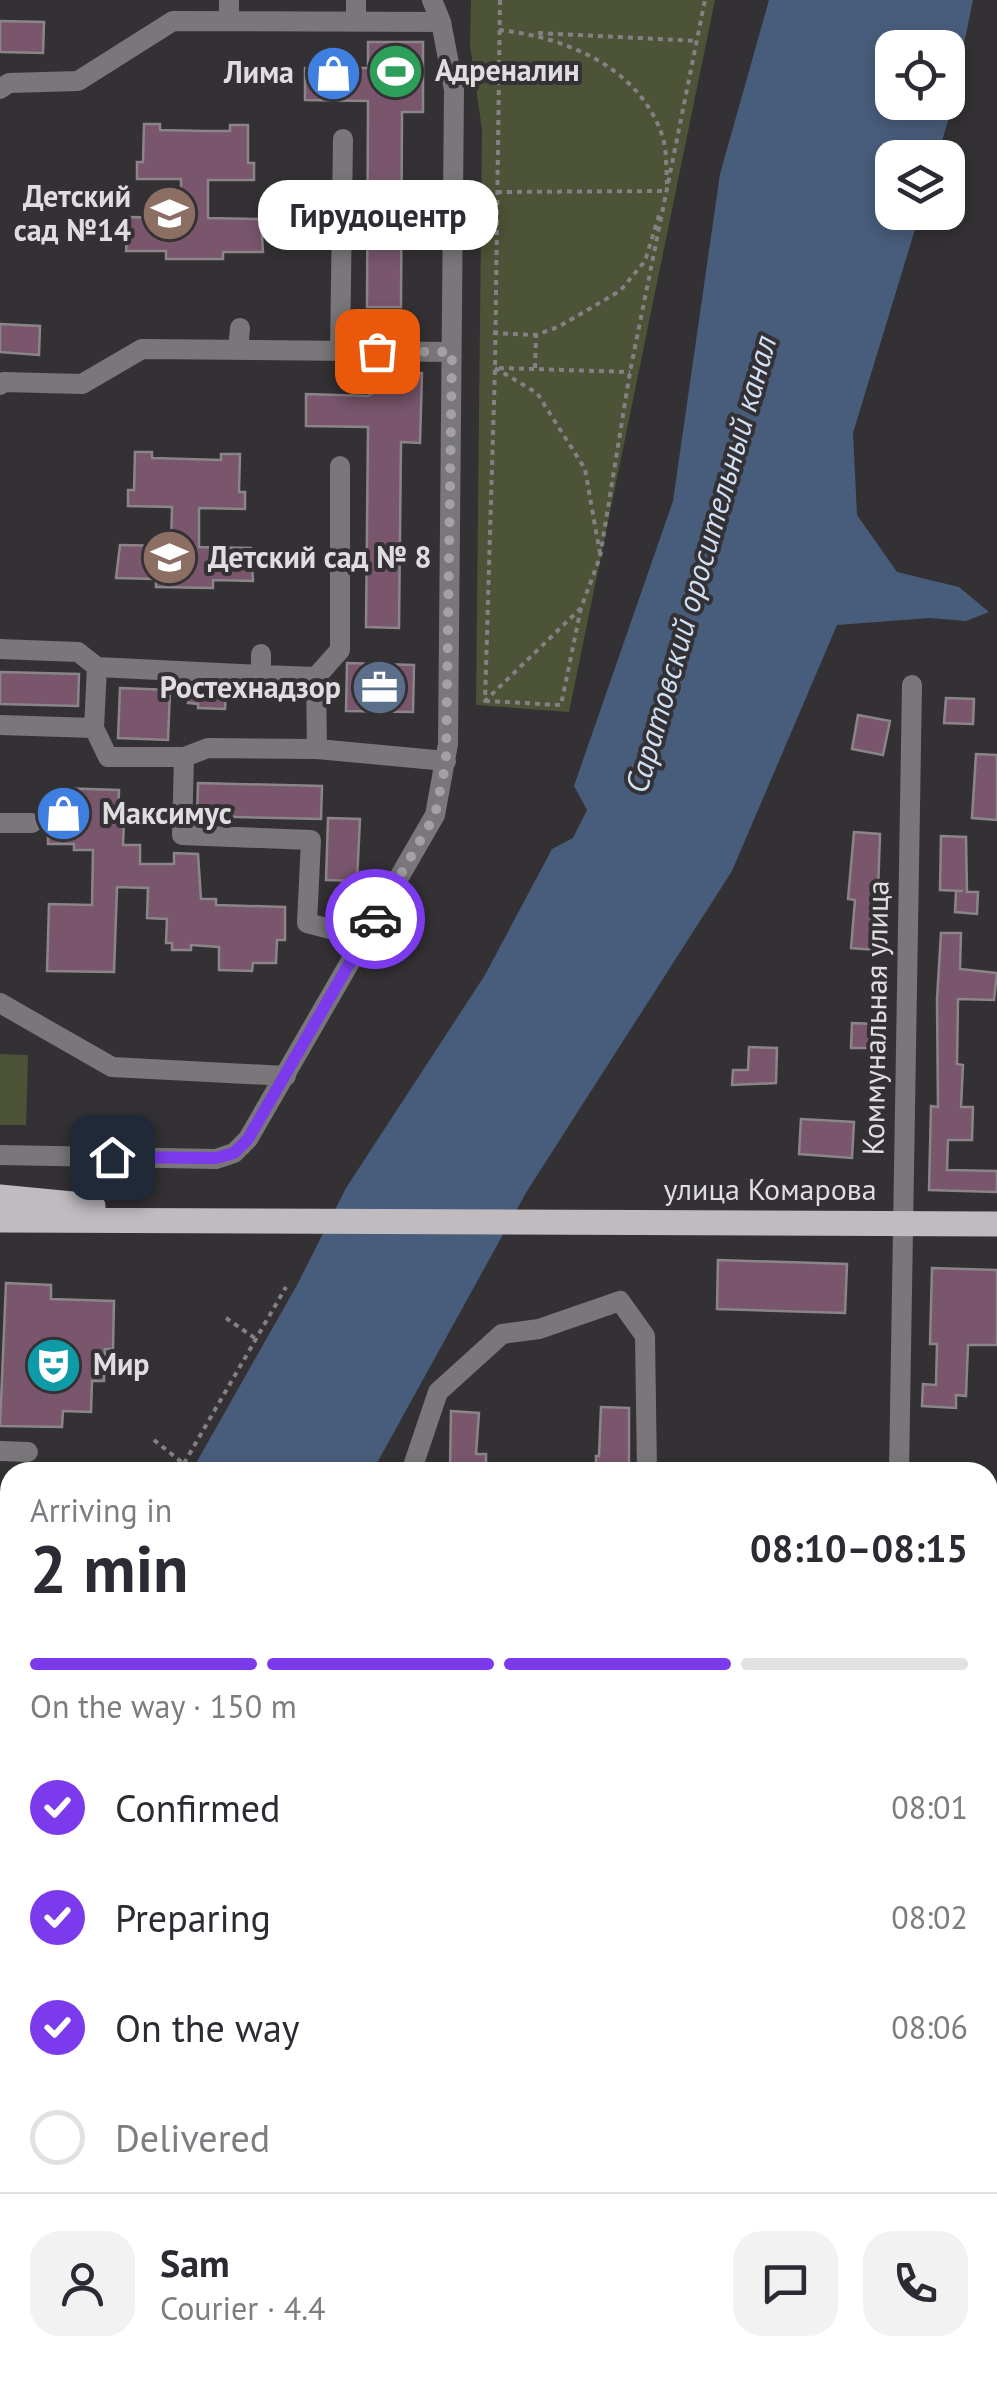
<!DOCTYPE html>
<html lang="en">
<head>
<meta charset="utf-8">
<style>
  :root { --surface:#fff; --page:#f2f2f3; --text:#2b2b33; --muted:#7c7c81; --line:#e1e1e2; --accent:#7c3aed }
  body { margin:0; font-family:"PT Sans",sans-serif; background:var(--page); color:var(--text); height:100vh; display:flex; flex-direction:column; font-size:38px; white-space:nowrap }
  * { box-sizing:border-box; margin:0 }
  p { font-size:32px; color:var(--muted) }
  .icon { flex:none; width:55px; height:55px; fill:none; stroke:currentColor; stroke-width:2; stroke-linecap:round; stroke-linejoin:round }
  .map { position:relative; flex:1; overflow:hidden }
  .panel { position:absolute; left:0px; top:1462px; width:998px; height:932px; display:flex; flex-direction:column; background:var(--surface); border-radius:30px 30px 0 0; box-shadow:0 5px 15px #0003 }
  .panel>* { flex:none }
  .tools { position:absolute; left:875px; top:30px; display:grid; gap:20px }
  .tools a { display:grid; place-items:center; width:90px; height:90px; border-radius:20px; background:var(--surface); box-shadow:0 5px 15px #0003; font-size:50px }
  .pin { position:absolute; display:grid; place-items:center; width:85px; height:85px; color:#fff; margin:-42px; border-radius:20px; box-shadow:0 5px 15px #0006 }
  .courier { position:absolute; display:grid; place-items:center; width:100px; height:100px; margin:-50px; border:8px solid #7c3aed; border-radius:50%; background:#fff; color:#222; box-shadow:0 2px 12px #0007 }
  .bubble { position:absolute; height:70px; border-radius:30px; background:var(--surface); box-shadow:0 5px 15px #0003; font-size:32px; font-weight:800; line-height:70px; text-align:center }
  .overview em { font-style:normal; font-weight:800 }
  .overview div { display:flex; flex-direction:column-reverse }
  .overview { display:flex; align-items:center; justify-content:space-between; height:170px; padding:0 30px }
  h1 { font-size:65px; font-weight:800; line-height:75px }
  .bar { display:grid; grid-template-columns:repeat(4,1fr); gap:15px 10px; align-content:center; height:120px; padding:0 30px }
  .bar i { height:12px; border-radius:8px; background:var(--line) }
  .bar .active { background:var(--accent) }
  .bar p { grid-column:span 4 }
  .line { display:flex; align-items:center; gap:25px; padding:0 30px; border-top:2px solid var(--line) }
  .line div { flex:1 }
  .round { display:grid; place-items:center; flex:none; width:105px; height:105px; border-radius:30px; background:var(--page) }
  ol { padding:0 30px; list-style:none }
  li { display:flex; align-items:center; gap:30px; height:110px }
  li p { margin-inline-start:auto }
  li .icon { padding:10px; border-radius:50%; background:var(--accent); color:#fff; stroke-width:4 }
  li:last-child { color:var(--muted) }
  li i { width:55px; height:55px; border:5px solid var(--line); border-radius:50% }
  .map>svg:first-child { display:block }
  .green { fill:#4d5336 }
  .water { fill:#485d7b; fill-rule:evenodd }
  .building { fill:#79566c; stroke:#8a8588; stroke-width:2.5 }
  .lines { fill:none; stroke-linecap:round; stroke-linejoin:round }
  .path { stroke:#838184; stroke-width:4; stroke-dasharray:5 5; stroke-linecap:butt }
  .minor { stroke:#797779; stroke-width:20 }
  .major { stroke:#bfbbbf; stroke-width:25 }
  .done { stroke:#a3a1a4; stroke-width:10; stroke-dasharray:0 18 }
  .route { stroke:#7c3aed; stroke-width:12 }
  .labels { text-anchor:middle; stroke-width:8; stroke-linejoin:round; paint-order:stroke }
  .poi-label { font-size:30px; font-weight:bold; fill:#dfdde0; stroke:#343135; text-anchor:start }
  .street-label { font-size:30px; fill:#dfdde0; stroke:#343135 }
  .water-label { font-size:32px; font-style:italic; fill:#cfdff4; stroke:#343135 }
</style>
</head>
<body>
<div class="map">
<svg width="997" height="2393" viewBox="0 0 997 2393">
  <rect width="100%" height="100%" fill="#343135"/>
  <!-- green -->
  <path class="green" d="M 471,0 L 715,0 L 569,712 L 476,705 L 482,130 L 470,45 Z
    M 0,1054 L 28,1055 L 26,1125 L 0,1125 Z"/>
  <!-- water -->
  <path class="water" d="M 769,0 L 973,0 L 948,121 L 937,157 L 892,158 L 892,212 L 920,213 L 853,433 L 857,515 L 897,572 L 959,587 L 989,612 L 966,621 L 930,618 L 837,625 L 732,871 L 527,1191 L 372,1472 L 191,1472 L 297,1285 L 346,1188 L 485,975 L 552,849 L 573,838 L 587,810 L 574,786 L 673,501 L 720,174 ZM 892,48 L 948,48 L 948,102 L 892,102 Z
    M 10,1796 L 10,2167 L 0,2198 L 0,1818 Z"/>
  <!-- building -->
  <path class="building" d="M 0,21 L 44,22 L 43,53 L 0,52 Z
    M 368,42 L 423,42 L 423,112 L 402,112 L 401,307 L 367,307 L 368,101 L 305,100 L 305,68 L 368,68 Z
    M 144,124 L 160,124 L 160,130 L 206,131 L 230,131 L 230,125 L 248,125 L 248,163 L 254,163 L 254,180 L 208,180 L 208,218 L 261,219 L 263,252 L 223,252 L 223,259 L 166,259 L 166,251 L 126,251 L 129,217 L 181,218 L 181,179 L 137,179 L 137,162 L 143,162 Z
    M 0,324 L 40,326 L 39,355 L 0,352 Z
    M 374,372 L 422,373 L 420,443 L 401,442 L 399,628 L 366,627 L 368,427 L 306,426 L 306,394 L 368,396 L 373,393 Z
    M 135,452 L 152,452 L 152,458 L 221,460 L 221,454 L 240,454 L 239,492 L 245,492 L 245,509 L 199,508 L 199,547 L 251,548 L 253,581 L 213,580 L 213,588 L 156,587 L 156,579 L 116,578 L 120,545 L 171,546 L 172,507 L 128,506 L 128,490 L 134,490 Z
    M 347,663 L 414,665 L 413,712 L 346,711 Z
    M 0,672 L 79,674 L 78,706 L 0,704 Z
    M 189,686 L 226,688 L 225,709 L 198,708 L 198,704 L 188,703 Z
    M 120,688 L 170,690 L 168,740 L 118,738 Z
    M 946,698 L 974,699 L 973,724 L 944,723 Z
    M 858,715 L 890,721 L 883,755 L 852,749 Z
    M 976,754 L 997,755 L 997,820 L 972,818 Z
    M 198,783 L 322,786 L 321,819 L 197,816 Z
    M 58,788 L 119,790 L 118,821 L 124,821 L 123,845 L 140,845 L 140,864 L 174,864 L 174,853 L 198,854 L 201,899 L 216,899 L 216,905 L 285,907 L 285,940 L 277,940 L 276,963 L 253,963 L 252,971 L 219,970 L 219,947 L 191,945 L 191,950 L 172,950 L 172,943 L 166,943 L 167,919 L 147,918 L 148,888 L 117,887 L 114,972 L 47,971 L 49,904 L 92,905 L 93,850 L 74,850 L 74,844 L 48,844 L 48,829 L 57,829 Z
    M 328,818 L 360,819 L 357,881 L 326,880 Z
    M 854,832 L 880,834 L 876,950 L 851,948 L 855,900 L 848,899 Z
    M 941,836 L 966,837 L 967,892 L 978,892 L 977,914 L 955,912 L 956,891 L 963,891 L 940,890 Z
    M 941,933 L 961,933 L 960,969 L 997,973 L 994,1000 L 958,999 L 957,1064 L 963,1065 L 961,1107 L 973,1107 L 972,1140 L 948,1140 L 947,1170 L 997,1171 L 997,1192 L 929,1190 L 931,1106 L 938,1107 L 937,999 Z
    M 852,1023 L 875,1024 L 875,1048 L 851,1048 Z
    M 749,1047 L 777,1048 L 776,1083 L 732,1085 L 733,1070 L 748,1070 Z
    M 801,1119 L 854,1122 L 852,1158 L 799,1154 Z
    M 718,1260 L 847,1264 L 845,1313 L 717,1309 Z
    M 932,1268 L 997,1270 L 997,1345 L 968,1345 L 966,1396 L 956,1395 L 956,1408 L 922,1406 L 923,1384 L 936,1385 L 937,1344 L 930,1344 Z
    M 6,1283 L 51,1285 L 51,1299 L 114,1301 L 113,1349 L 105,1349 L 104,1381 L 92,1381 L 91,1412 L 63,1411 L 62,1427 L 0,1426 Z
    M 601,1407 L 629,1408 L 629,1472 L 596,1472 L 596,1456 L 599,1456 Z
    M 451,1411 L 479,1413 L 476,1454 L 486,1454 L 486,1472 L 450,1471 Z"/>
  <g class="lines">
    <!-- path -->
    <path class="path" d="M 500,0 L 495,368 L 485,701 L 581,608 L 600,557 L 630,372 L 705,0
      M 499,30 C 566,37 641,68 663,138 C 667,152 666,169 667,184
      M 538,33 L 698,41
      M 497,192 L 667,191
      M 493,333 L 536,335 L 558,327 L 620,291 L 645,261 L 660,212
      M 495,368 L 537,393 L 585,469 L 600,554
      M 499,368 L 630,372
      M 535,368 L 536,335
      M 485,701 L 561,705 L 581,608
      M 226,1318 L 256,1339
      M 154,1440 L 184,1464
      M 179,1472 L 286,1287
      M 0,1789 L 10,1767"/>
    <!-- minor -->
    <path class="minor" d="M 229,21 L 229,0
      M 356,21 L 356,0
      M 0,89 L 9,83 L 78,81 L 173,21 L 441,22
      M 238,350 L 240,328
      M 340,351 L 343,139
      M 0,385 L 4,382 L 82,384 L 142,349 L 451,352
      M 0,649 L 78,652 L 97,667 L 261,675
      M 261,654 L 261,675 L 316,677 L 317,749
      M 316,677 L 340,650 L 340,466
      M 0,725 L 94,728 L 108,757 L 184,757 L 208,748 L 317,749 L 446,761
      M 94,728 L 97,667
      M 184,757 L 182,835 L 311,840 L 307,923 L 365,938
      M 0,823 L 32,823
      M 0,1003 L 112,1067 L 286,1076
      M 0,1155 L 216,1159 L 234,1153 L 248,1139 L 435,815 L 448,744 L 454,90 L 441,22 L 432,0
      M 0,1451 L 28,1452
      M 411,1472 L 438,1392 L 502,1334 L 539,1329 L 620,1301 L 645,1336 L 647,1472
      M 899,1472 L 912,685
      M 988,1715 L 997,1715
      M 988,2209 L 997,2209
      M 0,2338 L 10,2300
      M 570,2385 L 570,2393
      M 213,2393 L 214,2385
      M 885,2393 L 885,2385"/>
    <!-- major -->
    <path class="major" d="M 0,1197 L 93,1206
      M 0,1220 L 997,1224"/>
  </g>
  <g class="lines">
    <!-- done -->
    <path class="done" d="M 375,919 L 435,815 L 446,762 L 452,352 L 377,351"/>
    <!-- route -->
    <path class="route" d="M 112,1157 L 216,1158 L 234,1153 L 248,1139 L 375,919"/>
  </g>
  <!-- icons -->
  <defs>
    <symbol id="stadium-disc" viewBox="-11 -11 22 22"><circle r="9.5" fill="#2e9e5b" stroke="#343135"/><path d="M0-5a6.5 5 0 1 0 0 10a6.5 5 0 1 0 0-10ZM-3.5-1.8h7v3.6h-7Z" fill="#fff"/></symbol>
    <symbol id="shop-disc" viewBox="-11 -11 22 22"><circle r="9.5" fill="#3f7fe0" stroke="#343135"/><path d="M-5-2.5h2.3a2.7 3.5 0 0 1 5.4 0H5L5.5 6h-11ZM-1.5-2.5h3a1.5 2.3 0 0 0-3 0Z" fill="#fff"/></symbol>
    <symbol id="school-disc" viewBox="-11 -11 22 22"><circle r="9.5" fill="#8d6e63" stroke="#343135"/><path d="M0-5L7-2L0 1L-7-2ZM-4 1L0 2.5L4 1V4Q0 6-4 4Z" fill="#fff"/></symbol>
    <symbol id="office-disc" viewBox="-11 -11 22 22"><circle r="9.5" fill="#5c6f8a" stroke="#343135"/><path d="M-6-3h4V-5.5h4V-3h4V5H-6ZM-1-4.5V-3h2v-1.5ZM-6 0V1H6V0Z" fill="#fff"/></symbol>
    <symbol id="theatre-disc" viewBox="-11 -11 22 22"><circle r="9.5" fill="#0f9aa8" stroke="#343135"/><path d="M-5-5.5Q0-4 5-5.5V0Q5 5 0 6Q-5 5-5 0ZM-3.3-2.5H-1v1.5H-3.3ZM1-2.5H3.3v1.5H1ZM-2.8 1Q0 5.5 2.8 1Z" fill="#fff"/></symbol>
  </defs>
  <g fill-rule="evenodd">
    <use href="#stadium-disc" x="364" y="40" width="63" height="63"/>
    <use href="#shop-disc" x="302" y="42" width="63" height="63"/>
    <use href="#school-disc" x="138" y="182" width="63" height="63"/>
    <use href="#school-disc" x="138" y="526" width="63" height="63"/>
    <use href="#office-disc" x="348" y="656" width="63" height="63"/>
    <use href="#shop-disc" x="32" y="782" width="63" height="63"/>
    <use href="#theatre-disc" x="22" y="1334" width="63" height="63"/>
  </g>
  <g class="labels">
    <!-- poi labels -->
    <g class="poi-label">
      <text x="435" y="81">Адреналин</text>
      <text x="294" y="83" text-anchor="end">Лима</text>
      <text x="131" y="207" text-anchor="end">Детский<tspan x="131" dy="34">сад №14</tspan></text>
      <text x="208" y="568">Детский сад № 8</text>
      <text x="341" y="698" text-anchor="end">Ростехнадзор</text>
      <text x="102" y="824">Максимус</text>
      <text x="93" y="1375">Мир</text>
    </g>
    <!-- street labels -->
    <g class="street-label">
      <text transform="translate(876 1018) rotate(-89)" y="10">Коммунальная улица</text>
      <text x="770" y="1200">улица Комарова</text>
    </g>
    <!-- water labels -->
    <g class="water-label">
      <text transform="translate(701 564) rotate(-74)" y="11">Саратовский оросительный канал</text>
    </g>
  </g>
</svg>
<div class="tools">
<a><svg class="icon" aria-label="locate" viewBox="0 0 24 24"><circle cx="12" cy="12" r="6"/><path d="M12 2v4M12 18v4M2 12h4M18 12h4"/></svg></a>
<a><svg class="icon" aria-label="layers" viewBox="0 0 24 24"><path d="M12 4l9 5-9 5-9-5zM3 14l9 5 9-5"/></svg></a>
</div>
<div class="pin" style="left:377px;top:351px;background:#ea580c"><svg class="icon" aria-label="bag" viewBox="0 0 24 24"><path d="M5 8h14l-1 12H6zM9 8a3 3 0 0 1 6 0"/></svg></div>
<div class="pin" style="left:112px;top:1157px;background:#1f2937"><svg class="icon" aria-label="home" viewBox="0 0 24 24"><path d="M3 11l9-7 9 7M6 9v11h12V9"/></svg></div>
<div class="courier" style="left:375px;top:919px"><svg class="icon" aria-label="car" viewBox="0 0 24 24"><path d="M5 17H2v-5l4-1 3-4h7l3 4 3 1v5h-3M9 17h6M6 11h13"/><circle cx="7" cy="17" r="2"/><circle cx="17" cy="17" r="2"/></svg></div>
<div class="bubble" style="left:258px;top:180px;width:240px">Гирудоцентр</div>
<section class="panel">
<div class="overview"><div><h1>2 min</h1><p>Arriving in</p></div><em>08:10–08:15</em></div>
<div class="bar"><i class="active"></i><i class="active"></i><i class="active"></i><i></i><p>On the way · 150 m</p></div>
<ol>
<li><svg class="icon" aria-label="check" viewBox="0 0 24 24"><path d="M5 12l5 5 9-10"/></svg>Confirmed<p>08:01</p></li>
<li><svg class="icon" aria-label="check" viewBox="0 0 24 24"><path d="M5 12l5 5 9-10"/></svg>Preparing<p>08:02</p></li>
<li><svg class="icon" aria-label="check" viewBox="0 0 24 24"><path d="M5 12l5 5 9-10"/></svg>On the way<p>08:06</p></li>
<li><i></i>Delivered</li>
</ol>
<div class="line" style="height:180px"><a class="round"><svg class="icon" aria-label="person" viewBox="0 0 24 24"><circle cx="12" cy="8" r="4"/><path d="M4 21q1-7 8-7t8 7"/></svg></a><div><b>Sam</b><p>Courier · 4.4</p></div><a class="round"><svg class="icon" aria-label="chat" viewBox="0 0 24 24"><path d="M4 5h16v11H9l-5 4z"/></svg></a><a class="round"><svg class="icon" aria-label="phone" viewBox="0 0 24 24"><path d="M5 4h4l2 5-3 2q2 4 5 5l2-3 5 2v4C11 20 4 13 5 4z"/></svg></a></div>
</section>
</div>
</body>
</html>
